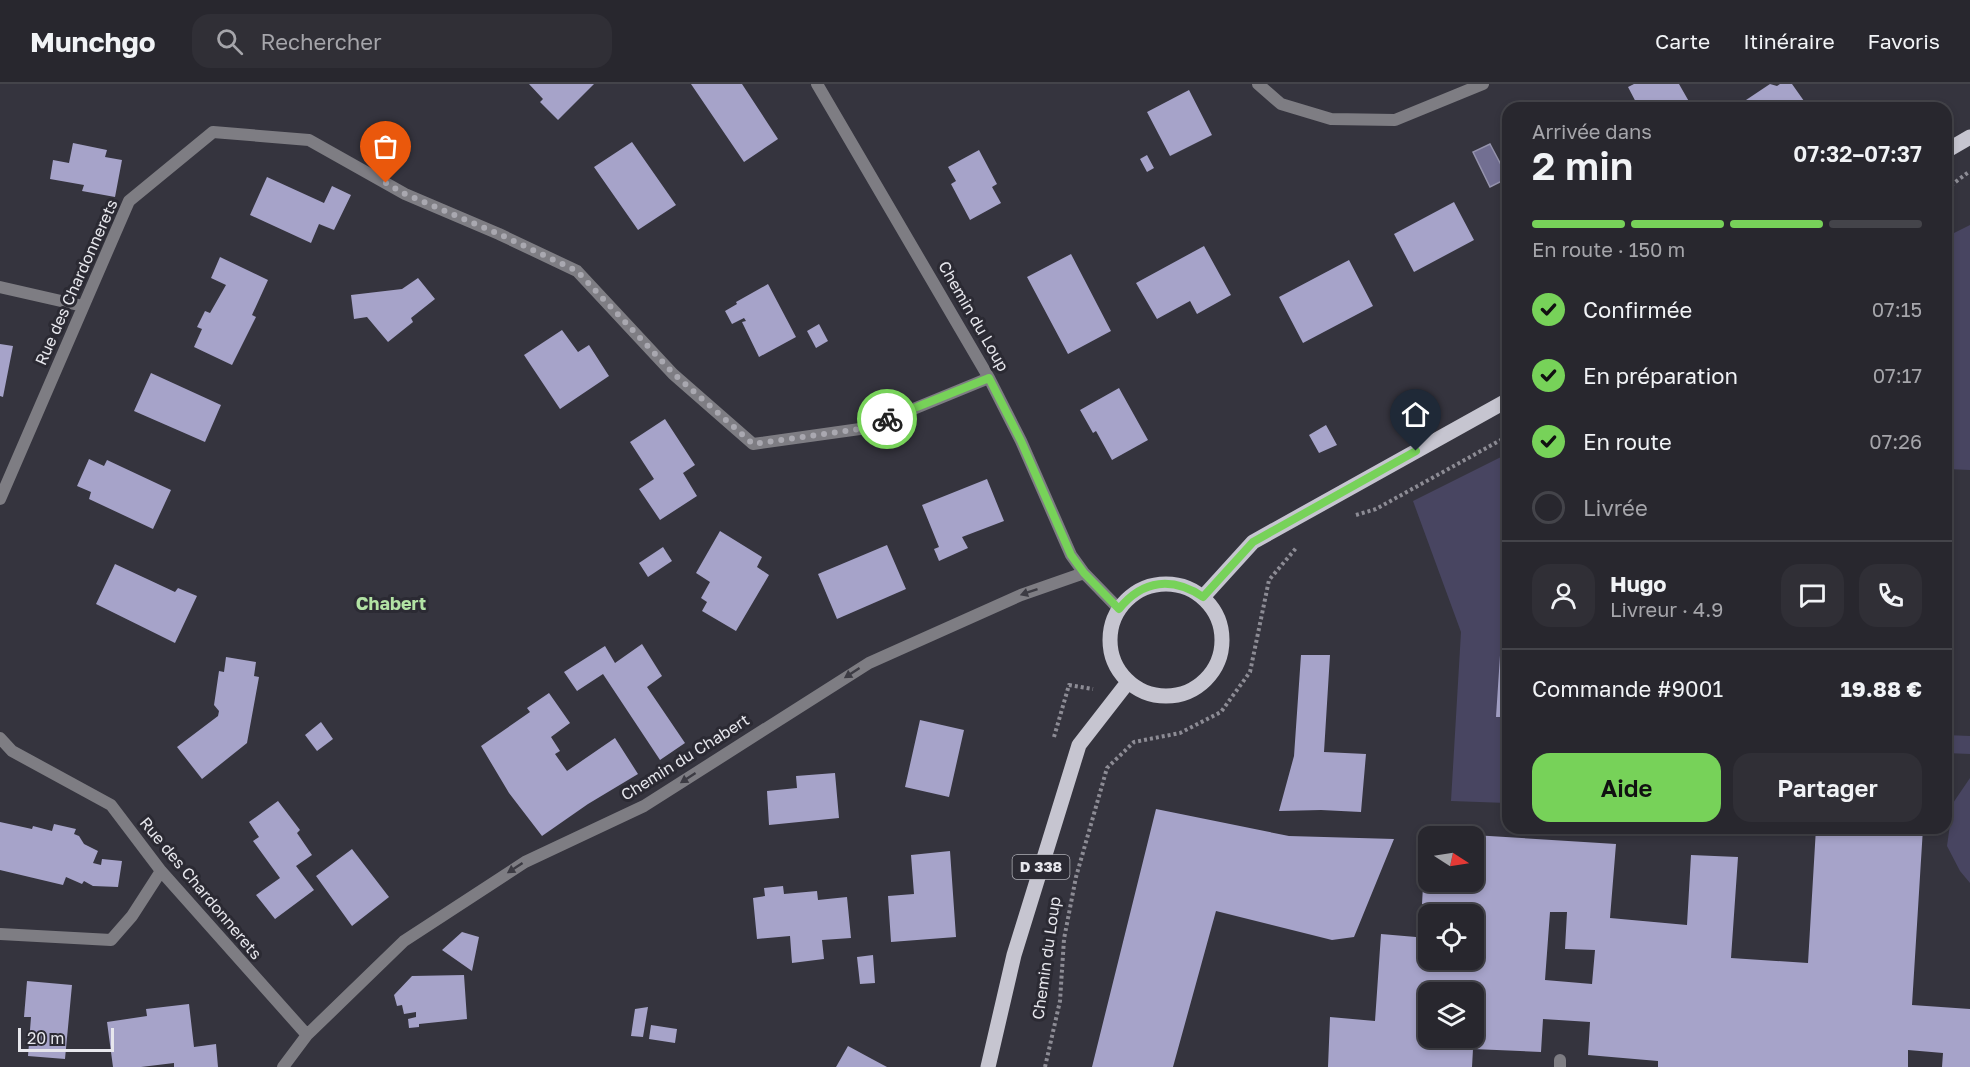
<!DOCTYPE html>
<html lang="fr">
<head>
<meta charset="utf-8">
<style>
  :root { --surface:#28272e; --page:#302f36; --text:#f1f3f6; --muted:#a5a5aa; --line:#44444a; --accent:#77d259 }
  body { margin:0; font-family:"Golos Text",sans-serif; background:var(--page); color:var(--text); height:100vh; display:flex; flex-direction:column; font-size:22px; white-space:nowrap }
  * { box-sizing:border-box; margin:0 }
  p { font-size:20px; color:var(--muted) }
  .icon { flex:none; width:33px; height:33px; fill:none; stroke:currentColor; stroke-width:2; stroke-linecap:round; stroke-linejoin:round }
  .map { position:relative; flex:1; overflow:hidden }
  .panel { position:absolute; left:1502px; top:18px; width:450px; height:732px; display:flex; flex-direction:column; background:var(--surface); border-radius:18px; box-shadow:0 3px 9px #0003,0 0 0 2px var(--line) }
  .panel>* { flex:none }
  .needle { width:39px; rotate:102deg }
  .fabs { position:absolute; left:1418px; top:742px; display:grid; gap:12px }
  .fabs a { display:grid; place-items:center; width:66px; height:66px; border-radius:12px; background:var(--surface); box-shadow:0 3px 9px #0003,0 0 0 2px var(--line); font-size:30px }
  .scale { position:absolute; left:18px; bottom:15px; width:96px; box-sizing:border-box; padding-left:6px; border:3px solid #e7e7ed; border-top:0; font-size:16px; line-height:21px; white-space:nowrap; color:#e7e7ed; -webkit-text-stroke:4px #2b2a33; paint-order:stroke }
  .pin { position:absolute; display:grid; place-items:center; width:51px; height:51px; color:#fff; margin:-62px -26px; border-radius:50% 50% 50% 0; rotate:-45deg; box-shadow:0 0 6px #0007 }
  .pin .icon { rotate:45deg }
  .courier { position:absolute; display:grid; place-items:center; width:60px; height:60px; margin:-30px; border:4px solid #77d259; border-radius:50%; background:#fff; color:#222; box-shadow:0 2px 8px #0007 }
  .headline em { font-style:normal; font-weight:600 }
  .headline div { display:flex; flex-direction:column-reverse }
  .headline { display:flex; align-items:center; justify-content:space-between; height:102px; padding:0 30px }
  h1 { font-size:39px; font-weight:600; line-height:45px }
  .bar { display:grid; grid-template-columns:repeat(4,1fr); gap:9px 6px; align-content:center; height:72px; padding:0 30px }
  .bar i { height:8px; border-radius:4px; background:var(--line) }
  .bar .selected { background:var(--accent) }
  .bar p { grid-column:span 4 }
  .line { display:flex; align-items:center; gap:15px; padding:0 30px; border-top:2px solid var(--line) }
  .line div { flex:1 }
  .round { display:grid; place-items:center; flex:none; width:63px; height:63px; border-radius:18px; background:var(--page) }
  ol { padding:0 30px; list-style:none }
  li { display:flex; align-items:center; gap:18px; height:66px }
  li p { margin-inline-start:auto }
  li .icon { padding:6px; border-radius:50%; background:var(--accent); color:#111; stroke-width:4 }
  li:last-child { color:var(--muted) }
  li i { width:33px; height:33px; border:3px solid var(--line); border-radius:50% }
  .cta { display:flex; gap:12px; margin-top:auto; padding:12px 30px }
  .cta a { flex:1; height:69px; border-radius:18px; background:var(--accent); color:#111; font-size:24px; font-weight:600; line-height:69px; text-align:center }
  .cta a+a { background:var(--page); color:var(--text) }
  header { display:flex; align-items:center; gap:36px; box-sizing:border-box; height:84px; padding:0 30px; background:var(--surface); border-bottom:2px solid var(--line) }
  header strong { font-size:28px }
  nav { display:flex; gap:33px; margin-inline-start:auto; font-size:21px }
  .search { width:420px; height:54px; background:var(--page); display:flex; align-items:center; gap:15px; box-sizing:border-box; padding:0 21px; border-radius:18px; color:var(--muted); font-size:22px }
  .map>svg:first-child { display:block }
  .green { fill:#484561 }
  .water { fill:#726f92; stroke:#9593ad; stroke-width:1.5 }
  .building { fill:#a6a3c9; fill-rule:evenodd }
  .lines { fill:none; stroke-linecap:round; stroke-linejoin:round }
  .path { stroke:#8d8c95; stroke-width:4; stroke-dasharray:3 3; stroke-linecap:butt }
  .lane { stroke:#7e7d83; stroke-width:12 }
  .street { stroke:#7e7d83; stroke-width:12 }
  .primary { stroke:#c6c5d0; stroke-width:15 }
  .oneway { fill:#3c3b43 }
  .done { stroke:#a9a8b0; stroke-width:6; stroke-dasharray:0 10.8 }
  .route { stroke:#77d259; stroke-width:8 }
  .labels { text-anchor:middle; stroke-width:6; stroke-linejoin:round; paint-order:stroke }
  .shield { fill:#2b2a33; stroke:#afaeb5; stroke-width:1.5 }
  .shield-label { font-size:15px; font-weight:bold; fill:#e7e7ed }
  .street-label { font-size:16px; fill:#e7e7ed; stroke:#2b2a33 }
  .neighbourhood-label { font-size:18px; font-weight:bold; fill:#b2e3a4; stroke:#2b2a33 }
</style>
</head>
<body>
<header>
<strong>Munchgo</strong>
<div class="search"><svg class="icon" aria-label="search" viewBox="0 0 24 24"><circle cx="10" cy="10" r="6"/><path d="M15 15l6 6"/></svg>Rechercher</div>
<nav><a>Carte</a><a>Itinéraire</a><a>Favoris</a></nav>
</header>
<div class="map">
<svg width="1970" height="983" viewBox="0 0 1970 983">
  <rect width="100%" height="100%" fill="#35343e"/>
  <!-- green -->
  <path class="green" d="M 1970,141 L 1970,386 L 1946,385 L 1946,153 Z
    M 1507,370 L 1507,719 L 1451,717 L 1461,548 L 1413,417 Z
    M 1946,651 L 1970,652 L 1970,670 L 1946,669 Z
    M 1970,694 L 1970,799 L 1960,787 L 1947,762 L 1953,719 Z"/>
  <!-- water -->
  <path class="water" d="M 1490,60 L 1508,94 L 1490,103 L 1473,68 Z"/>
  <!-- building -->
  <path class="building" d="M 529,0 L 594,0 L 558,36 L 540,18 L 543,15 Z
    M 691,0 L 742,0 L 778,55 L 744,78 Z
    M 1634,0 L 1679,0 L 1691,21 L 1686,24 L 1639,24 L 1628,3 Z
    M 1770,0 L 1777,2 L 1780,0 L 1792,0 L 1809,24 L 1734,24 Z
    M 1189,6 L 1212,51 L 1170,72 L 1147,28 Z
    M 632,58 L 676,121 L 638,146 L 594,83 Z
    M 73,59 L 107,66 L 105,73 L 122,76 L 115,113 L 82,107 L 84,101 L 50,95 L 53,76 L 69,79 Z
    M 979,66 L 997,100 L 992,103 L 1001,119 L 970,136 L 951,100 L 956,97 L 948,83 Z
    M 1147,71 L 1154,84 L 1147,88 L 1140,75 Z
    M 267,93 L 324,119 L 332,102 L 351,111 L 334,146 L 319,140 L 311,159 L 250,131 Z
    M 1454,118 L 1474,156 L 1414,188 L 1394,150 Z
    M 1204,162 L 1231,211 L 1197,230 L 1190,217 L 1157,235 L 1136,199 Z
    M 1071,170 L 1111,247 L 1068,270 L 1027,193 Z
    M 220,173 L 268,196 L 252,231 L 256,233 L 232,281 L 194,263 L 202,245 L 197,243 L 205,227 L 210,229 L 226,201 L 211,194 Z
    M 1349,176 L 1373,222 L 1303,259 L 1279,213 Z
    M 418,194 L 435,215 L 411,234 L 413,238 L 388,258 L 367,233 L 354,235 L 351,211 L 402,205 Z
    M 768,200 L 796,253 L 759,273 L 742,238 L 746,237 L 744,234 L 732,240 L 725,227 L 737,220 L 736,218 Z
    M 819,240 L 828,257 L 816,264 L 807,247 Z
    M 562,246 L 578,268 L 589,261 L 609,292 L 560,325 L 524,271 Z
    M 0,260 L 13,262 L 3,313 L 0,312 Z
    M 151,289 L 221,321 L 205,358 L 134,327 Z
    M 1119,304 L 1148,356 L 1112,376 L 1096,347 L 1093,349 L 1080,326 Z
    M 665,335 L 695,381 L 683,389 L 697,412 L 660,436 L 639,405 L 654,395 L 630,358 Z
    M 1326,341 L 1337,361 L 1319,369 L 1309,351 Z
    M 89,375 L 104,382 L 107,376 L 171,406 L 153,445 L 89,415 L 91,408 L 77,402 Z
    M 987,395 L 1004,437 L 962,453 L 968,464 L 939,477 L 934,465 L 939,463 L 922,421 Z
    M 720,447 L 762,473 L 757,483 L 769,491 L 736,547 L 702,527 L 707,518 L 701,514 L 710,498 L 696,489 Z
    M 887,461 L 906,505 L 837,535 L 818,490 Z
    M 663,463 L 672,477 L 648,493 L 639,479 Z
    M 115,480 L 175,508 L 178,504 L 197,512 L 175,559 L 96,520 Z
    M 1501,556 L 1508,557 L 1508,633 L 1496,633 Z
    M 642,560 L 662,592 L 647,603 L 685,659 L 660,676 L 603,590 L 577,607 L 564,588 L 605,562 L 615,579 Z
    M 1301,571 L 1330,571 L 1324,668 L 1366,670 L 1361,728 L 1321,726 L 1279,727 L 1294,672 Z
    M 226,573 L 256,578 L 254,592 L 259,593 L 247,659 L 202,695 L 177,663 L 218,632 L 219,627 L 214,621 L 219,587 L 224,588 Z
    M 549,609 L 570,639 L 551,653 L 560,667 L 555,670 L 567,687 L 615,654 L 638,690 L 588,720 L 542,752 L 509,709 L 481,662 L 530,628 L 527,624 Z
    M 920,636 L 964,646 L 949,713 L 905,703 Z
    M 321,638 L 333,655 L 317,667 L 305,651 Z
    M 835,689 L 839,734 L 769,741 L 767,707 L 797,704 L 796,692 Z
    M 278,717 L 300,746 L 297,749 L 312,771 L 296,782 L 314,806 L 275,835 L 256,811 L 280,794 L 253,757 L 259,753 L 249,738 Z
    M 1156,725 L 1289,752 L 1394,755 L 1354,853 L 1332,856 L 1216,827 L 1173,983 L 1092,983 Z
    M 0,738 L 32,745 L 33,742 L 52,747 L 54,740 L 76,745 L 74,750 L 79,752 L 84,760 L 98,767 L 93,779 L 101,781 L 102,775 L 122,777 L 118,803 L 93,802 L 84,797 L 82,800 L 66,793 L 63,801 L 0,786 Z
    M 1816,744 L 1923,744 L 1912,921 L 1970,925 L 1970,983 L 1942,983 L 1943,969 L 1908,966 L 1908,983 L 1658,983 L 1658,977 L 1588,971 L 1590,938 L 1543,935 L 1541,968 L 1473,965 L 1472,983 L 1328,983 L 1330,933 L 1375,937 L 1381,850 L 1416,853 L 1417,844 L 1428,844 L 1428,876 L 1473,876 L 1473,831 L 1442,831 L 1443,822 L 1422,820 L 1426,748 L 1470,751 L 1470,753 L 1428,753 L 1428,798 L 1473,798 L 1473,751 L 1616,760 L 1610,834 L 1687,841 L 1691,771 L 1738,773 L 1731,874 L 1808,879 ZM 1550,828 L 1567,828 L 1565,865 L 1595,866 L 1592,900 L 1545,896 ZM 1428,909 L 1473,909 L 1473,954 L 1428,954 Z
    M 352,765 L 389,813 L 352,842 L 316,792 Z
    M 950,767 L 956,853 L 891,858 L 888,812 L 914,810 L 911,771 Z
    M 783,802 L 784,810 L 817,807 L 818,816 L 847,813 L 851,854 L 822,856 L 824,875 L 792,879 L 790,852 L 757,855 L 753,814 L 765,812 L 764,804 Z
    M 462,848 L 479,853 L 472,887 L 442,866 Z
    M 873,871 L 875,899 L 860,900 L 857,873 Z
    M 464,891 L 467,935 L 419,940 L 419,943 L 409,944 L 408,935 L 416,933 L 416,928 L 404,930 L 402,921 L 397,922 L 394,911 L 412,892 Z
    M 27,897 L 72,901 L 65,975 L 28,972 L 31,933 L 24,933 Z
    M 189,920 L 194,963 L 216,960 L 218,983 L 174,983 L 174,979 L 141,983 L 113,983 L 107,938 L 147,932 L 146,925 Z
    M 648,923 L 643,953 L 631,952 L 635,925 Z
    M 651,941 L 677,945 L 675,959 L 649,955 Z
    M 848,962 L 872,975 L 887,983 L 836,983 Z"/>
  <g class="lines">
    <!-- path -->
    <path class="path" d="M 1946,105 L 1970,87
      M 1356,431 L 1376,425 L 1508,352
      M 1054,653 L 1069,601 L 1093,605
      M 1045,983 L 1060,917 L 1064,855 L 1076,793 L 1107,684 L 1134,658 L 1180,649 L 1221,628 L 1250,588 L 1269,496 L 1297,463"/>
    <!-- lane -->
    <path class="lane" d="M 1560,983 L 1560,976"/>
    <!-- street -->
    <path class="street" d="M 817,0 L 989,294 L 1021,357 L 1071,471 L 1084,489 L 1119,525
      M 1258,0 L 1281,20 L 1331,35 L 1395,36 L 1483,0
      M 0,203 L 83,222
      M 0,415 L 129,117 L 213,48 L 309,56 L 405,110 L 499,150 L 577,187 L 673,290 L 753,360 L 867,344 L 989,294
      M 0,654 L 12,667 L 111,721 L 161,787 L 307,951
      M 0,850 L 111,856 L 132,832 L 161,787
      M 283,983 L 307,951 L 404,857 L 525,778 L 644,722 L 869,579 L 1021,511 L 1084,489"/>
    <!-- primary -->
    <path class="primary" d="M 1946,67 L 1970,53
      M1110 556a56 56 0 1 1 112 0a56 56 0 1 1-112 0Z
      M 1203,513 L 1253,458 L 1508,316
      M 988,983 L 1014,871 L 1079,661 L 1128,598"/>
  </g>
  <!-- one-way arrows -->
  <defs><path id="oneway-solid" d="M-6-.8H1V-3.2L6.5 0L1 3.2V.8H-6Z" transform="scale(1.5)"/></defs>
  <g class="oneway">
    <use href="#oneway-solid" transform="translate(1029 508) rotate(161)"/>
    <use href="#oneway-solid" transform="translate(852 589) rotate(147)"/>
    <use href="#oneway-solid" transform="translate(688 694) rotate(147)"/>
    <use href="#oneway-solid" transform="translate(515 784) rotate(147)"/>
  </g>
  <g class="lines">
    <!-- done -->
    <path class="done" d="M 386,99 L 405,110 L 499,150 L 577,187 L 674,290 L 753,360 L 867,344 L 887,335"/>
    <!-- route -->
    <path class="route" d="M 887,335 L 989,294 L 1021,357 L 1071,471 L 1084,489 L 1119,525 C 1143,495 1173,493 1203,513 L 1253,458 L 1416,367"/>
  </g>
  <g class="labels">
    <!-- shield labels -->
    <rect class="shield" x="1012.5" y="771" width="57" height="24" rx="4.5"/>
    <g class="shield-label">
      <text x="1041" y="788">D 338</text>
    </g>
    <!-- street labels -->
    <g class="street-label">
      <text transform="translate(76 198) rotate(-66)" y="6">Rue des Chardonnerets</text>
      <text transform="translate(974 232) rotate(60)" y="6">Chemin du Loup</text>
      <text transform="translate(685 673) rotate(-32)" y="6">Chemin du Chabert</text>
      <text transform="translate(201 804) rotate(50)" y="6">Rue des Chardonnerets</text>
      <text transform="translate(1046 874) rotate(-82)" y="6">Chemin du Loup</text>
    </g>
    <!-- neighbourhood labels -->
    <g class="neighbourhood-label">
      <text x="391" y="526">Chabert</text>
    </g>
  </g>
</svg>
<div class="fabs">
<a><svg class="needle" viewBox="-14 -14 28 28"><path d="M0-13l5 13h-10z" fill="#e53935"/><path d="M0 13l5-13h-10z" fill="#a5a5aa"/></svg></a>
<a><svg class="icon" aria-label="locate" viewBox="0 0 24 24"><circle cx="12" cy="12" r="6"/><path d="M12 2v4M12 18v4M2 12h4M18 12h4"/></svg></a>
<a><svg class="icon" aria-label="layers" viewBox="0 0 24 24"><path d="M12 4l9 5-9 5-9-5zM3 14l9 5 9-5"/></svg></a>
</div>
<div class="scale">20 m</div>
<div class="pin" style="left:386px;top:99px;background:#ea580c"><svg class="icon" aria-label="bag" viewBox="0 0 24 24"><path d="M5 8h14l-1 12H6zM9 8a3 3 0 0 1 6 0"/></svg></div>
<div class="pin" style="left:1416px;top:367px;background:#1f2937"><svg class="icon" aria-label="home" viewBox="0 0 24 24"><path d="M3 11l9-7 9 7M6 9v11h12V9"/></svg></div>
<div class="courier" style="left:887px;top:335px"><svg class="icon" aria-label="bike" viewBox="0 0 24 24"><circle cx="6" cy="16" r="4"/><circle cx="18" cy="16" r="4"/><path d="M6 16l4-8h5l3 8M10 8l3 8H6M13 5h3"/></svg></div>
<section class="panel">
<div class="headline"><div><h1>2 min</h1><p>Arrivée dans</p></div><em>07:32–07:37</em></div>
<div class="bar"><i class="selected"></i><i class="selected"></i><i class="selected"></i><i></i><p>En route · 150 m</p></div>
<ol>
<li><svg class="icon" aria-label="check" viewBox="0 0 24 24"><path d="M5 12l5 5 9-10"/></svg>Confirmée<p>07:15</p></li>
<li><svg class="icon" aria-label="check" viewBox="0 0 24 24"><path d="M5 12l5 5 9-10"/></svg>En préparation<p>07:17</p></li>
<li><svg class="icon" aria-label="check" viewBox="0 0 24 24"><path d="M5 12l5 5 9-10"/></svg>En route<p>07:26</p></li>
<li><i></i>Livrée</li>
</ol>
<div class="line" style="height:108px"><a class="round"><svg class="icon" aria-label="person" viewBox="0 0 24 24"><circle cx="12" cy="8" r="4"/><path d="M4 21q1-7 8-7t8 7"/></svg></a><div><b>Hugo</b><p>Livreur · 4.9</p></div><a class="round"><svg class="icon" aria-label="chat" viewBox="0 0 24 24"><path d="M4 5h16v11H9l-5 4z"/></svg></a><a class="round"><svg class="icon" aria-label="phone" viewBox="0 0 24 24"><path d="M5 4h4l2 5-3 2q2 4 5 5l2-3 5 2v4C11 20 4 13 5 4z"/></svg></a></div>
<div class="line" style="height:78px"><div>Commande #9001</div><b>19.88 €</b></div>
<div class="cta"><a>Aide</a><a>Partager</a></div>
</section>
</div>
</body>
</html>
